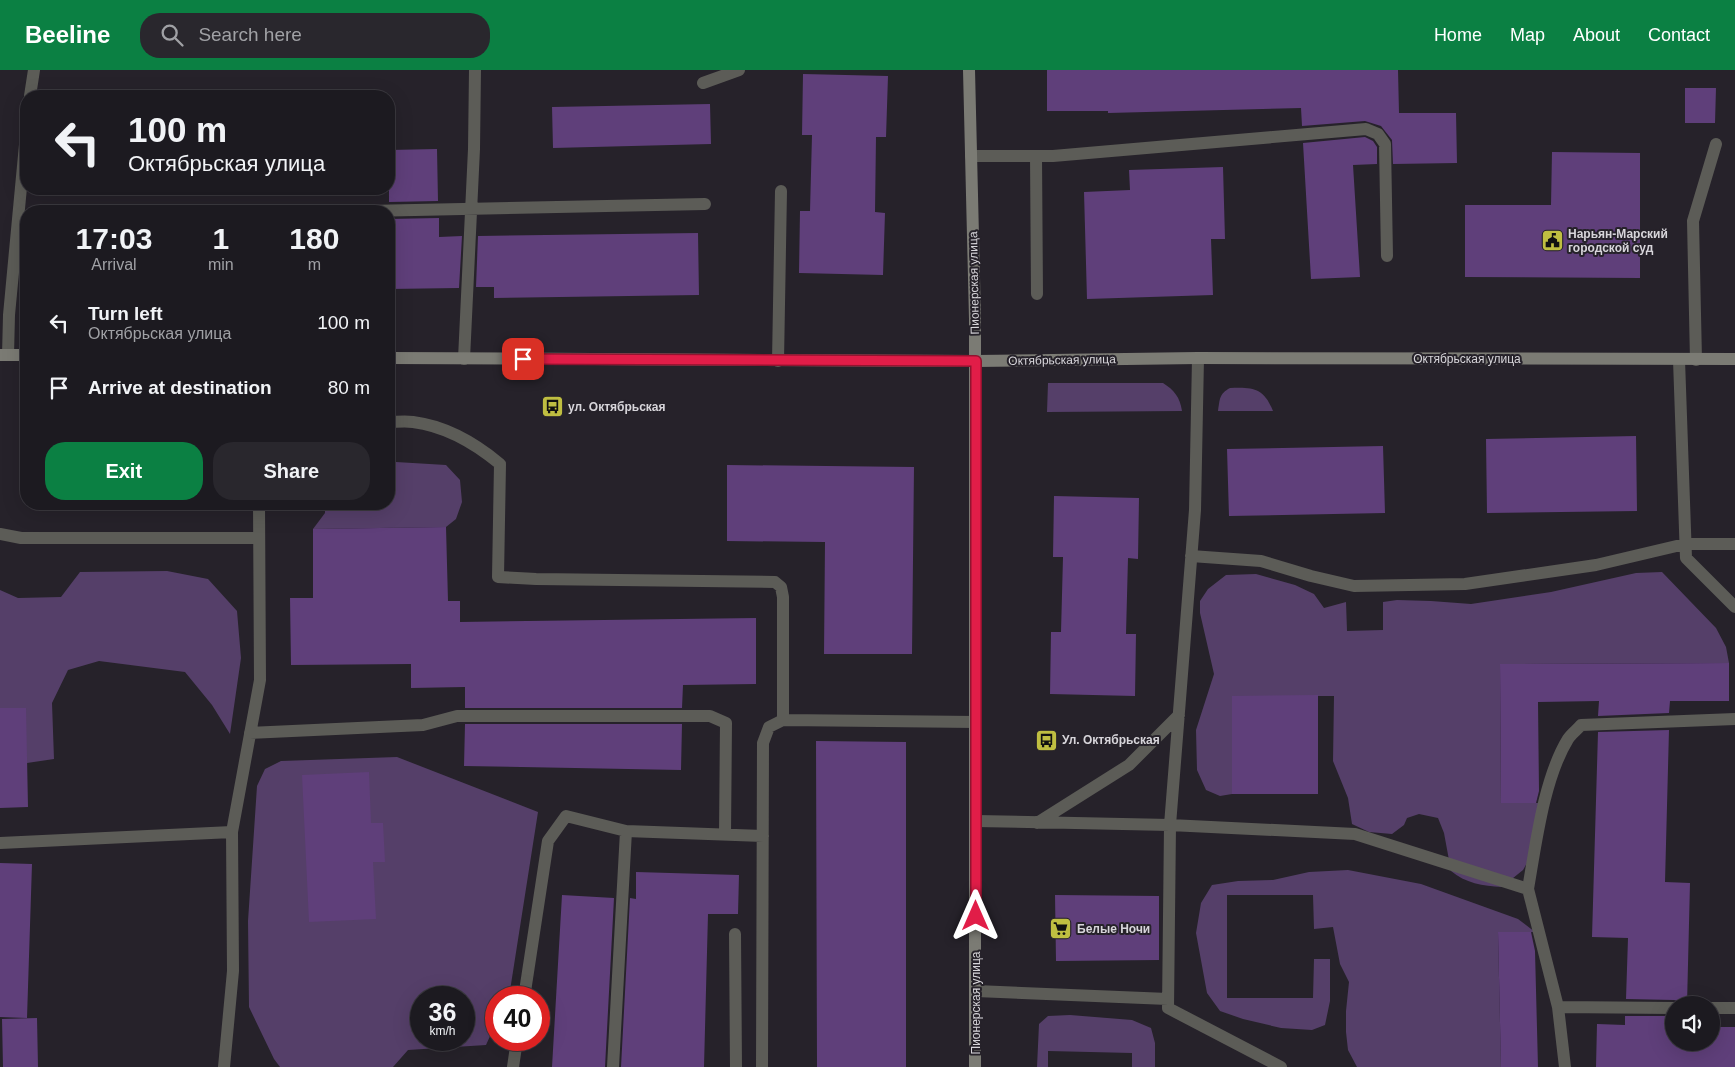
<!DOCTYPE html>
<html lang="en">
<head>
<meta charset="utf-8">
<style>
	:root { --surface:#1c1a20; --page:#29272d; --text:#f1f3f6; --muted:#a0a1a5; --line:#3a383e; --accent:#0b8043 }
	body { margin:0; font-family:Arial,sans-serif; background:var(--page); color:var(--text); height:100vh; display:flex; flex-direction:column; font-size:19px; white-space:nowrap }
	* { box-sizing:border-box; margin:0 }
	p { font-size:16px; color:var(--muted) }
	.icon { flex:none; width:28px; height:28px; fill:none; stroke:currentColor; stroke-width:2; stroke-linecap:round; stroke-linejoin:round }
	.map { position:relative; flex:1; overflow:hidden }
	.sheet { position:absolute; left:20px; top:135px; width:375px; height:305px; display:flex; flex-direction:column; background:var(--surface); border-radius:20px; box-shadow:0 5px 20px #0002,0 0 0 1px var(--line) }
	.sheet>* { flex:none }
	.banner { position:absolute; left:20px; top:20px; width:375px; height:105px; border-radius:20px; box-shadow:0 5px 20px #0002,0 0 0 1px var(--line); background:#1c1a20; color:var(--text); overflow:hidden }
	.buttons { position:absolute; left:1665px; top:926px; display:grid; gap:10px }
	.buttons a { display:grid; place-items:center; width:55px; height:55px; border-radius:50%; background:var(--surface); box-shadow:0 5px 20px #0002,0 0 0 1px var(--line); font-size:25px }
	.speed { position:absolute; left:410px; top:916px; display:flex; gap:10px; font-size:25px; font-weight:700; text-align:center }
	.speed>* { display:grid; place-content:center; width:65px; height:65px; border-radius:50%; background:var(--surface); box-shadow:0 5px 20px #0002,0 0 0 1px var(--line); line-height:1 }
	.speed small { font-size:12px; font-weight:400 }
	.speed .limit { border:8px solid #d22; background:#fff; color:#111 }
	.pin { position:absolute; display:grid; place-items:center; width:42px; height:42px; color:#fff; margin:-21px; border-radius:10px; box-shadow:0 2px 8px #0006 }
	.me { position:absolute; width:55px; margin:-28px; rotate:0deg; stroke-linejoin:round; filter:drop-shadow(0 0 4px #0008) }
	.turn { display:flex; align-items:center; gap:18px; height:105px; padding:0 25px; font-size:22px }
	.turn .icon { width:65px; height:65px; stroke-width:2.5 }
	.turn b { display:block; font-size:35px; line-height:42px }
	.eta { display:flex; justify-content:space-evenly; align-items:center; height:85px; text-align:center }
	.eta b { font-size:30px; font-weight:700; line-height:35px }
	.cta { display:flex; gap:10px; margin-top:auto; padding:10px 25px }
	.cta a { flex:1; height:58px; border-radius:20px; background:var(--accent); color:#fff; font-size:20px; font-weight:700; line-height:58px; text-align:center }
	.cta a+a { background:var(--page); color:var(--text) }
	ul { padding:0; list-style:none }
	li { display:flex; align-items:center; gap:15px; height:65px; padding:0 25px }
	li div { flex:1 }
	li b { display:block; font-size:19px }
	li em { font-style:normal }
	header { display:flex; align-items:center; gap:30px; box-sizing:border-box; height:70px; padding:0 25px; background:var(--accent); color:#fff }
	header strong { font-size:24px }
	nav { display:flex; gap:28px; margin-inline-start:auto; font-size:18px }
	.search { width:350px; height:45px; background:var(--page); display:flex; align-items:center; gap:12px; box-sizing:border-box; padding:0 18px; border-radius:20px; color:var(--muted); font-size:19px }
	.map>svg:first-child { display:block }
	.green { fill:#553f69; fill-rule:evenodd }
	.building { fill:#5f3f7a }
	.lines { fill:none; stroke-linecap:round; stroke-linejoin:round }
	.lane { stroke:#5c5c57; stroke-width:12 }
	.street { stroke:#5c5c57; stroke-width:12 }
	.secondary { stroke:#7b7b74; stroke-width:12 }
	.route-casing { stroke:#92132f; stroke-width:12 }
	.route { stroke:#e11d48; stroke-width:9 }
	.labels { text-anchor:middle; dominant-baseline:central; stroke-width:4; stroke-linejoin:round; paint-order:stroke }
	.poi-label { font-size:12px; font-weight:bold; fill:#d7d5da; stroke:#26222a; text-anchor:start }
	.street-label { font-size:12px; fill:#d7d5da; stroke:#26222a }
</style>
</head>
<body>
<header>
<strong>Beeline</strong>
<div class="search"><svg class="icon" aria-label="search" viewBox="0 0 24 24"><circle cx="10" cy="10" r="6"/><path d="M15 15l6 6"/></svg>Search here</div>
<nav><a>Home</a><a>Map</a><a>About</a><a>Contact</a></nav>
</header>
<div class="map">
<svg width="1735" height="997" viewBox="0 0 1735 997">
	<rect width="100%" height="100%" fill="#26222a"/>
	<!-- green -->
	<path class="green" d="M1048 313H1163C1174 320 1180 327 1182 341L1047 342Z
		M1230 318C1253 317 1264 318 1273 341H1218C1220 329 1219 324 1230 318Z
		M389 388 396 392 446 395 460 410 462 432 456 449 446 457 313 459 325 443V434H389Z
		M167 501 208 509 237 541 241 588 230 664 212 635 185 602 99 591 68 600 52 633 54 689 27 693H0V520L18 528 61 527 80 502Z
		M1662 502 1716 558 1726 577 1729 593 1500 594 1501 733H1539L1532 784 1523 800 1502 817C1483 816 1465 813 1451 801L1444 763 1438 748 1419 744 1407 748 1404 755 1392 764 1369 762 1352 754 1348 728 1333 691 1334 626H1232V724L1220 726 1206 720 1197 700 1196 660 1214 604 1200 543V531L1208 519 1226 505 1256 504 1295 515 1314 524 1324 538 1346 532 1347 561 1383 560V532L1397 530 1431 531 1471 534 1551 522 1636 503Z
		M397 687 538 742 509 927 496 928V953L486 975 408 980 393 997H280L274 989 249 937 248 851 257 716 265 699 281 691ZM421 928H464V970H421Z
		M1348 800 1421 814 1518 849 1535 862 1498 863 1501 997H1357L1348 980 1346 962V941L1349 912 1340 894 1333 857 1314 859 1313 825H1227V928H1313L1314 889H1330V931L1325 955 1312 960 1281 958 1243 949 1220 941 1207 923 1196 863 1201 833 1212 815 1238 811 1273 810 1309 802Z
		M1070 945 1132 950 1151 958 1155 973V997H1132V983L1048 981V997H1037L1039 954 1048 946Z"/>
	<!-- building -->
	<path class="building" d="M1047 0H1398L1399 43H1456L1457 93 1393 94 1392 70 1381 56 1365 51 1302 56 1301 38 1108 43V41H1047Z
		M803 4 888 6 886 67H876L875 142 885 143 883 205 799 203 800 141H810L812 65H802Z
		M1685 18H1716L1715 53H1685Z
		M710 34 711 74 553 78 552 37Z
		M1365 67 1373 71 1377 77V94L1353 95 1360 207 1311 209 1303 73Z
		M437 79 438 131 389 132V80Z
		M1552 82 1640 83V208L1465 207V135H1551Z
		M1223 97 1225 169H1211L1213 225 1087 229 1084 122 1130 120 1129 100Z
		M439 148V167L462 166 459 218 389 219V149Z
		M698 163 699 225 494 228V217H476L478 166Z
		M1636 366 1637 441 1487 443 1486 369Z
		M1383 376 1385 443 1229 446 1227 379Z
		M727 395 914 397 912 584H824L825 472 727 471Z
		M1054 426 1139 428 1138 489 1128 488 1126 564H1136L1135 626 1050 624 1051 562H1061L1063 487H1053Z
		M446 457 448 531H460V552L756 548V614L683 615 682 638H465V617L411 618V594L291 595 290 528H313V459Z
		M1729 593V631H1670L1669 643 1598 646 1599 631 1538 632 1539 721 1536 733H1501L1500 594Z
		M1318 625V724H1232V626Z
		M0 638H26L28 737 0 738Z
		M465 654H682L681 700 464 696Z
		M1669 660 1665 812 1690 813 1687 935H1681L1679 931 1674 930 1626 929 1628 868 1592 867 1598 662Z
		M816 671 906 672V997H817Z
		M369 702 371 753H383L385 792H373L376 849 309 852 302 705Z
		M0 793 32 794 27 948 0 947Z
		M636 802 739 805 738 844H708L704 997H621L630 828 636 829Z
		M562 825 614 828 605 997H552Z
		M1055 825 1159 826V890L1056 891Z
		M1498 862H1531L1535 881 1538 997H1501Z
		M1625 946H1674V972H1711V957H1735V997H1596L1597 954 1625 955Z
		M37 948 38 997H3L2 949Z"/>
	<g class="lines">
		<!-- lane -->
		<path class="lane" d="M703 13 739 0
			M971 86H1053L1366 59 1378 64 1385 74 1387 186
			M1036 86 1037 224
			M367 141 705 134
			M464 289 474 79 475 0
			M1679 290 1686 488 1735 537
			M1696 290 1693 151 1716 74
			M778 291 781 121
			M389 352C396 352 405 351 413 352 445 356 476 374 500 394L498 507 536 509 775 512 781 517 783 527V650
			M0 464 21 468H259
			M1191 486 1261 491 1311 506 1354 516 1465 514 1596 495 1685 474H1735
			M250 663 423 655 457 646H710L726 653 725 765
			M976 751 1170 755 1195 440 1198 288
			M1037 753 1129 695 1179 645
			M0 773 232 762
			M1528 819C1536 773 1544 708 1568 669 1571 664 1577 660 1581 655L1735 649
			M735 864 736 997
			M976 921 1168 929
			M524 928 548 771 566 746 626 761 763 766
			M1558 937 1674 938
			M1711 938H1735
			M224 997 233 901 232 762 260 610 259 434
			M513 997 517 970
			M613 997 626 761
			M762 997 763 673 769 657 783 650 976 652
			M1281 997 1168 938 1170 755 1355 764 1528 819 1558 937 1565 997"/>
		<!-- street -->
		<path class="street" d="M30 26 34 0
			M8 285 9 245 26 64"/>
		<!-- secondary -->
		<path class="secondary" d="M969 0 975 249V997
			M0 285H26
			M389 288 976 291 1198 288 1735 289"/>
	</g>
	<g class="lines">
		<defs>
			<path id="route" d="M523 289 976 291V846"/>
		</defs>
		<!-- route casing -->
		<use href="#route" class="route-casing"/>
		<!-- route -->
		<use href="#route" class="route"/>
	</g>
	<!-- icons -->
	<defs>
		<symbol id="civic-square" viewBox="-11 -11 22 22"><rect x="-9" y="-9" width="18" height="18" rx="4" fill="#bfbe41" stroke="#26222a"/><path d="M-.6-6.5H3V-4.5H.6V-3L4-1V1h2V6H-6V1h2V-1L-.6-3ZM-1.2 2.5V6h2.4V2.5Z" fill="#111"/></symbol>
		<symbol id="bus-square" viewBox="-11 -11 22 22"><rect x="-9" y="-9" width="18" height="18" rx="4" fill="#bfbe41" stroke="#26222a"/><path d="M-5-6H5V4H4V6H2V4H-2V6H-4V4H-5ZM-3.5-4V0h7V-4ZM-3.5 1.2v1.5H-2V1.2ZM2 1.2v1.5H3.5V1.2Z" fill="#111"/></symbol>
		<symbol id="supermarket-square" viewBox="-11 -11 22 22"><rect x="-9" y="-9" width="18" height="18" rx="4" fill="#bfbe41" stroke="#26222a"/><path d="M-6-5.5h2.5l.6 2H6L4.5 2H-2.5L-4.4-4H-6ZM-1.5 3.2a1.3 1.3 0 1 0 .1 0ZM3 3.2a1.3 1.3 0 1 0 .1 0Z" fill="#111"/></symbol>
	</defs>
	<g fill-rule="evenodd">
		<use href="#civic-square" x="1540" y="158" width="25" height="25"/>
		<use href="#bus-square" x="540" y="324" width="25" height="25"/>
		<use href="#bus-square" x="1034" y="658" width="25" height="25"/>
		<use href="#supermarket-square" x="1048" y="846" width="25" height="25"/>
	</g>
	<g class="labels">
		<!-- poi labels -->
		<g class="poi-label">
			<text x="1568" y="164">Нарьян-Марский<tspan x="1568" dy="14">городской суд</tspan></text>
			<text x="568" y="337">ул. Октябрьская</text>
			<text x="1062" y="670">Ул. Октябрьская</text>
			<text x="1077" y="859">Белые Ночи</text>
		</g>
		<!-- street labels -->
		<g class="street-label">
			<text transform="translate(974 213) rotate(-91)">Пионерская улица</text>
			<text x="1467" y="289">Октябрьская улица</text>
			<text transform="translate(1062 290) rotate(-1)">Октябрьская улица</text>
			<text transform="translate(976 933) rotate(-90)">Пионерская улица</text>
		</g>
	</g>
</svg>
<div class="buttons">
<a><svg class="icon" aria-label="sound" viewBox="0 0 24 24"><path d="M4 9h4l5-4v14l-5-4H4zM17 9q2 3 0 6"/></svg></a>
</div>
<div class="speed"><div>36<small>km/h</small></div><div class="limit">40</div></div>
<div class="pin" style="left:523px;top:289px;background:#d93025"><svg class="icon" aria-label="arrive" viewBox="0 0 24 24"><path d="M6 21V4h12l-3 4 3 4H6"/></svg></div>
<svg class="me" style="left:976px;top:846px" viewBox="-20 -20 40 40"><path d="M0-17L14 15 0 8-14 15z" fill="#e11d48" stroke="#fff" stroke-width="4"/></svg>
<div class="banner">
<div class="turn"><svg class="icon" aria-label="left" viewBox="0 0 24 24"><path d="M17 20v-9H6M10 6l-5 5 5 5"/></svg><div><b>100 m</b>Октябрьская улица</div></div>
</div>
<section class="sheet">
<div class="eta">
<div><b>17:03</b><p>Arrival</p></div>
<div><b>1</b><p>min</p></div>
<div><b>180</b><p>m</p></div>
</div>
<ul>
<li><svg class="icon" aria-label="left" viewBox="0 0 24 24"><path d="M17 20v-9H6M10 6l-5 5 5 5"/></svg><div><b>Turn left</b><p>Октябрьская улица</p></div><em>100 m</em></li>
<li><svg class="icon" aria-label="arrive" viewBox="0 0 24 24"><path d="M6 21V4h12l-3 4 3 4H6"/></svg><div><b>Arrive at destination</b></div><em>80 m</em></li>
</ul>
<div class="cta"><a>Exit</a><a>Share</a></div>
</section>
</div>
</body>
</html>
